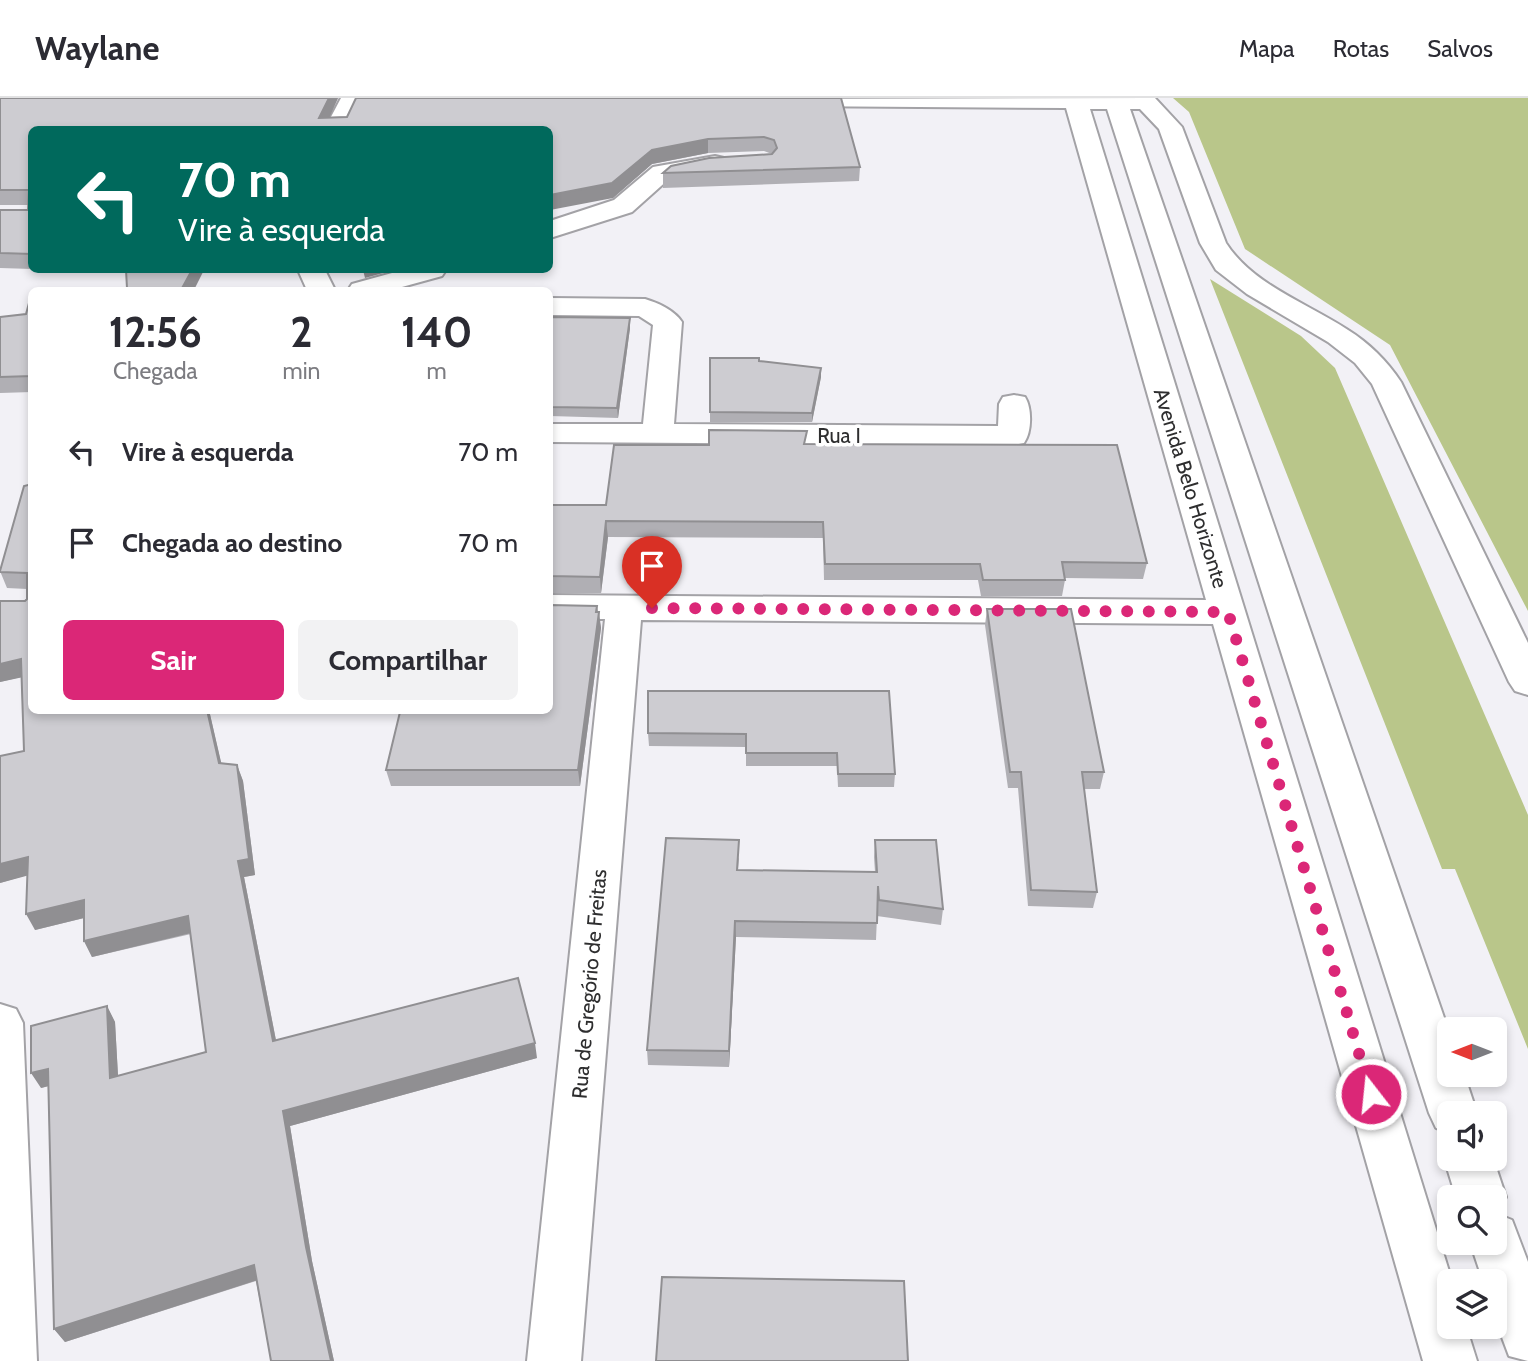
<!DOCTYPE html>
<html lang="pt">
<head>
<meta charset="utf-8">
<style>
	:root { --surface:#fff; --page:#f2f2f3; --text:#2b2b33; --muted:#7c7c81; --line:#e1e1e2; --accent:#db2777 }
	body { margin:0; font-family:Cabin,sans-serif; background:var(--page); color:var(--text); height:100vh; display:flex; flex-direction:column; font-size:26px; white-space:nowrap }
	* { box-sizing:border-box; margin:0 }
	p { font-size:23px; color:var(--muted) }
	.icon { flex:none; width:38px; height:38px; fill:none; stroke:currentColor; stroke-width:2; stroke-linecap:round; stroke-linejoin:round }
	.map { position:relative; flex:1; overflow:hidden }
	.side { position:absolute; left:28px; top:189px; width:525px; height:427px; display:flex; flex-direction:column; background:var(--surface); border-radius:10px; box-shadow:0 4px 10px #0003 }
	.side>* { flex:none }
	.hud { position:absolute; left:28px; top:28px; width:525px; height:147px; border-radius:10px; box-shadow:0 4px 10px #0003; background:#00695c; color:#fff; overflow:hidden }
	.needle { width:46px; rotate:270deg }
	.controls { position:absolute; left:1437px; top:919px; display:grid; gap:14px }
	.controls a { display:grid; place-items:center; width:70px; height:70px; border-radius:10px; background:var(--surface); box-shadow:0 4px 10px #0003; font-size:35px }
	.pin { position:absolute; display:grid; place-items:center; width:60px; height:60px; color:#fff; margin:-72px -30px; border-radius:50% 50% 50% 0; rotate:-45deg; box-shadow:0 0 7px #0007 }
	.pin .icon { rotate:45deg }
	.me { position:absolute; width:77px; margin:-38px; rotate:344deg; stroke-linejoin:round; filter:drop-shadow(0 0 5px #0008) }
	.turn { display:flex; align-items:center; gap:24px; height:147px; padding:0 35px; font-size:32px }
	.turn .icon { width:91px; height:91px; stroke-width:2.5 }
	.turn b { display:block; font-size:49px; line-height:60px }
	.eta { display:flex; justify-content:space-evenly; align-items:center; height:119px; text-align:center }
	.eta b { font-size:42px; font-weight:800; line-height:49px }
	.cta { display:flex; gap:14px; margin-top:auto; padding:14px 35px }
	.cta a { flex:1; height:80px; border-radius:10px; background:var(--accent); color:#fff; font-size:28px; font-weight:800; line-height:80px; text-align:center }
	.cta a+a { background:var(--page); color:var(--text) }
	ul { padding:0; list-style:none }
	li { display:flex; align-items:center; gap:21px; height:91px; padding:0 35px }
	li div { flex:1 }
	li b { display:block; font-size:26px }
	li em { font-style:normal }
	header { display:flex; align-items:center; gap:42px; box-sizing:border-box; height:98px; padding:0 35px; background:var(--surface); border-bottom:2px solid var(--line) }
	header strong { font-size:33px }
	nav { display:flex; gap:38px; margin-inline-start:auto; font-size:24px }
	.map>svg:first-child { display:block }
	.green { fill:#b9c68a }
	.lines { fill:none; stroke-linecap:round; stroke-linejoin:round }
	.minor-casing { stroke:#a3a2a6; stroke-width:4 }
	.minor { fill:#fff; fill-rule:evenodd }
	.wall { fill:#b0afb4 }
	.shaded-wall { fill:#908f92 }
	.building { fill:#cdccd1; stroke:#908f92; stroke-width:2 }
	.route { stroke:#db2777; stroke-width:12; stroke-dasharray:0 21.6 }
	.labels { text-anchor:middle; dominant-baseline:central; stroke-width:7; stroke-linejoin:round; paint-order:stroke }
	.street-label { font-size:21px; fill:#2e2e2f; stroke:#fff }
</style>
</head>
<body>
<header>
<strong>Waylane</strong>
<nav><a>Mapa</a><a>Rotas</a><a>Salvos</a></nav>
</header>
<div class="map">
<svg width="1528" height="1263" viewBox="0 0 1528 1263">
	<rect width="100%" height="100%" fill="#f2f1f6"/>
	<!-- green -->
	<path class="green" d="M1173 0H1528V513L1390 247 1245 151 1189 14Z
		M1210 181 1301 238 1335 270 1528 717V951L1455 771H1442Z"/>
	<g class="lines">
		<defs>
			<path id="minor" d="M341 0H365L348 32H324Z
				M1155 0 1182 29 1226 145C1253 187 1307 205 1348 232 1369 245 1387 263 1401 284L1528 545V597L1515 593 1509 584 1372 286 1355 265 1328 244 1247 196 1216 172 1200 145 1159 31 1140 11H1130L1449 934V976H1464L1477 1015H1449V1035L1436 1030 1429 1015 1107 11H1090L1452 1183H1449V1228H1466L1477 1263H1423L1213 526 641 522 581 1263H527L605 521H550V497L1206 502 1066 10 787 8 779 6 775 1Z
				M715 58 724 60 727 65 724 70 670 80 632 114 550 140V123L614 102 653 69Z
				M298 172H325L335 192H307Z
				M403 172H446L442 178 391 192H348L352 186Z
				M550 200 645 201C658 205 674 212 682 224L674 326 998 328 999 306 1003 299 1014 297 1025 299C1032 310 1032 334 1024 345L1013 347 550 344V326H643L653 227 639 218 550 217Z
				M0 906 16 911 23 925 37 1263H0Z
				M1449 1048V1060H1493L1506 1099 1497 1116 1512 1122 1528 1164V1263L1509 1258 1494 1218V1183H1483L1470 1144H1494V1099H1456L1444 1060Z"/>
		</defs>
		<!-- minor casing -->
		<use href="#minor" class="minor-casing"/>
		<!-- minor -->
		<use href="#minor" class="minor"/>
	</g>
	<!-- wall -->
	<path class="wall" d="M0 0H338L329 19 841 0 860 69 859 83 663 90V75L772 56 764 53 708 55 652 66 613 100 550 32H32V171L0 170V112H28V107H0Z
		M59 172H204L126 173Z
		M32 204V294L0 295V219L26 216Z
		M550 219 630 220V230L618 320 550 318Z
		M710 260 759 263 821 279 812 324H710Z
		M807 346 1147 465 1143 481 1065 480V482L1062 498H981L978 482H824L823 440 608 439 601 495H550V407H606L709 347Z
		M24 388 209 612 221 665 237 667 243 683 255 777 244 779 276 942 537 960 290 1028 312 1163 334 1263H271L256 1183 65 1244 54 1231 48 988 41 990 107 908 115 924 118 978 206 954 191 836 92 859 84 843V820L35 832 27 777 0 785 24 653 21 579 0 584V503H25L27 501V491L7 490 0 473Z
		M597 508 601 530 580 688H391L386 672 474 614Z
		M987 511 1104 674 1100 691H1084L1097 794 1093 810 1028 808 1018 690H1008L985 527Z
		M889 593 895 676 894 689H838L837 668H746V649L649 648 648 635Z
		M875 742 943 811 941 827 877 818 876 842 736 839 729 969 648 967 647 952 739 759 738 772 875 774 874 759Z"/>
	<!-- shaded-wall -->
	<path class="shaded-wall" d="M329 0H338L324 32 319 20Z
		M708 41V55L652 66 613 100 550 112V97L652 52Z
		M192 172H204L194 192H181Z
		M363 172H394L365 180Z
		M630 220V230L618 320 617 310Z
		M821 270V279L812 324V315Z
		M606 423 608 439 601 495 600 479Z
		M597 508 598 523 599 514 601 530 580 688 578 672Z
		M21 561 28 578 0 584V566Z
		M207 612H209L225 681 219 665Z
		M237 667 243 683 255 777 244 779 279 958 273 943 238 763Z
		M28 759 37 775 0 785V766Z
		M84 802 92 818 35 832 26 816Z
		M188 818 195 834 92 859 84 843Z
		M735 823 736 839 729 969V953Z
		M107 908 115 924 119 995 110 980Z
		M535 945 537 960 290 1028 312 1163 334 1263H331L306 1149 283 1013Z
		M48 971 57 986 41 990 31 975Z
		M254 1167 261 1181 65 1244 54 1231Z"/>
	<!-- building -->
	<path class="building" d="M0 0H329L319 20 347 19 356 0H841L860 69 663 75 671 68 709 60 772 56 777 50 774 42 764 39 708 41 652 52 612 85 550 97V32H32V156L0 155V112H28L29 92H0Z
		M126 172H192L181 192H108L127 190Z
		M32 204V278L0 279V219L26 216 29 205Z
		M550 219 630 220 617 310 550 309Z
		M710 260H759V263L821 270 812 315 710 314Z
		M709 332 807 333 804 346 1117 347 1147 465 1062 464 1065 482H983L980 466H825L823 424 606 423 600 479 550 478V407H606L614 347H709Z
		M32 386V612H207L219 665 237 667 249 761 238 763 273 943 518 880 535 945 283 1013 306 1149 331 1263H271L254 1167 54 1231 48 971 31 975V928L107 908 110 980 206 954 188 818 84 843V802L26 816 28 759 0 766V658L24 653 21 561 0 566V503H25L27 501V475L0 474V473L24 388Z
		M550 507 597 508 596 514H599L578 672H386L400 614 550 612Z
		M987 511H1071L1104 674H1082L1097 794 1031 792 1021 674H1010Z
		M648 593H889L895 676H838L837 655H746V636L648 635Z
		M666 740 739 742 737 772 877 774 875 742H936L943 811 879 802 878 788 877 825 735 823 729 953 647 952Z
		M662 1179 904 1183 908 1263H656Z"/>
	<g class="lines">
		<!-- route -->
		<path class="route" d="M652 510 1228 514 1371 996"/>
	</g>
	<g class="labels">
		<!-- street labels -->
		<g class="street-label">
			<text x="839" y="337">Rua I</text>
			<text transform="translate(1191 390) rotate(73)">Avenida Belo Horizonte</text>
			<text transform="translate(589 886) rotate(-85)">Rua de Gregório de Freitas</text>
		</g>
	</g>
</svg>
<div class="controls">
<a><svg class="needle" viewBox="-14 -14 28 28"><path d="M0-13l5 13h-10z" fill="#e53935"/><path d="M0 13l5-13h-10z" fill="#7c7c81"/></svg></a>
<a><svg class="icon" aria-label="sound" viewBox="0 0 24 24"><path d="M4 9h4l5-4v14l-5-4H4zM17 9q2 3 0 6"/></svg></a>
<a><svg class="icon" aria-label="search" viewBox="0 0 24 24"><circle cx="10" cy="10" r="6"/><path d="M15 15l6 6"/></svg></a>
<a><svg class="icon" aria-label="layers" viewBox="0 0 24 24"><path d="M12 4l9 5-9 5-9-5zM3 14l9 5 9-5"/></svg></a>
</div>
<div class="pin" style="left:652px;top:510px;background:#d93025"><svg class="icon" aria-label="arrive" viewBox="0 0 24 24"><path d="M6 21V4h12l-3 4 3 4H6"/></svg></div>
<svg class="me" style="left:1371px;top:996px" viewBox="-20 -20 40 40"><circle r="17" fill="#db2777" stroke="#fff" stroke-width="3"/><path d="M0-11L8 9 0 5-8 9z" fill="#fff"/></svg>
<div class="hud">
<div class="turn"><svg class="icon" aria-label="left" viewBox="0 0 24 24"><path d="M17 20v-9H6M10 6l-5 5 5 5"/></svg><div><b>70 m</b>Vire à esquerda</div></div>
</div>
<section class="side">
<div class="eta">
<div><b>12:56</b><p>Chegada</p></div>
<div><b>2</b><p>min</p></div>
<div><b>140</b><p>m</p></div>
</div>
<ul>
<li><svg class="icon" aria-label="left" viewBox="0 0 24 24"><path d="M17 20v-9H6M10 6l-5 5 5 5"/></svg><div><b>Vire à esquerda</b></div><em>70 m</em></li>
<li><svg class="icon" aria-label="arrive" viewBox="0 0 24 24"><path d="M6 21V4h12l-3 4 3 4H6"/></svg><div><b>Chegada ao destino</b></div><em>70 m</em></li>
</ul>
<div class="cta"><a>Sair</a><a>Compartilhar</a></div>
</section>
</div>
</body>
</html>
